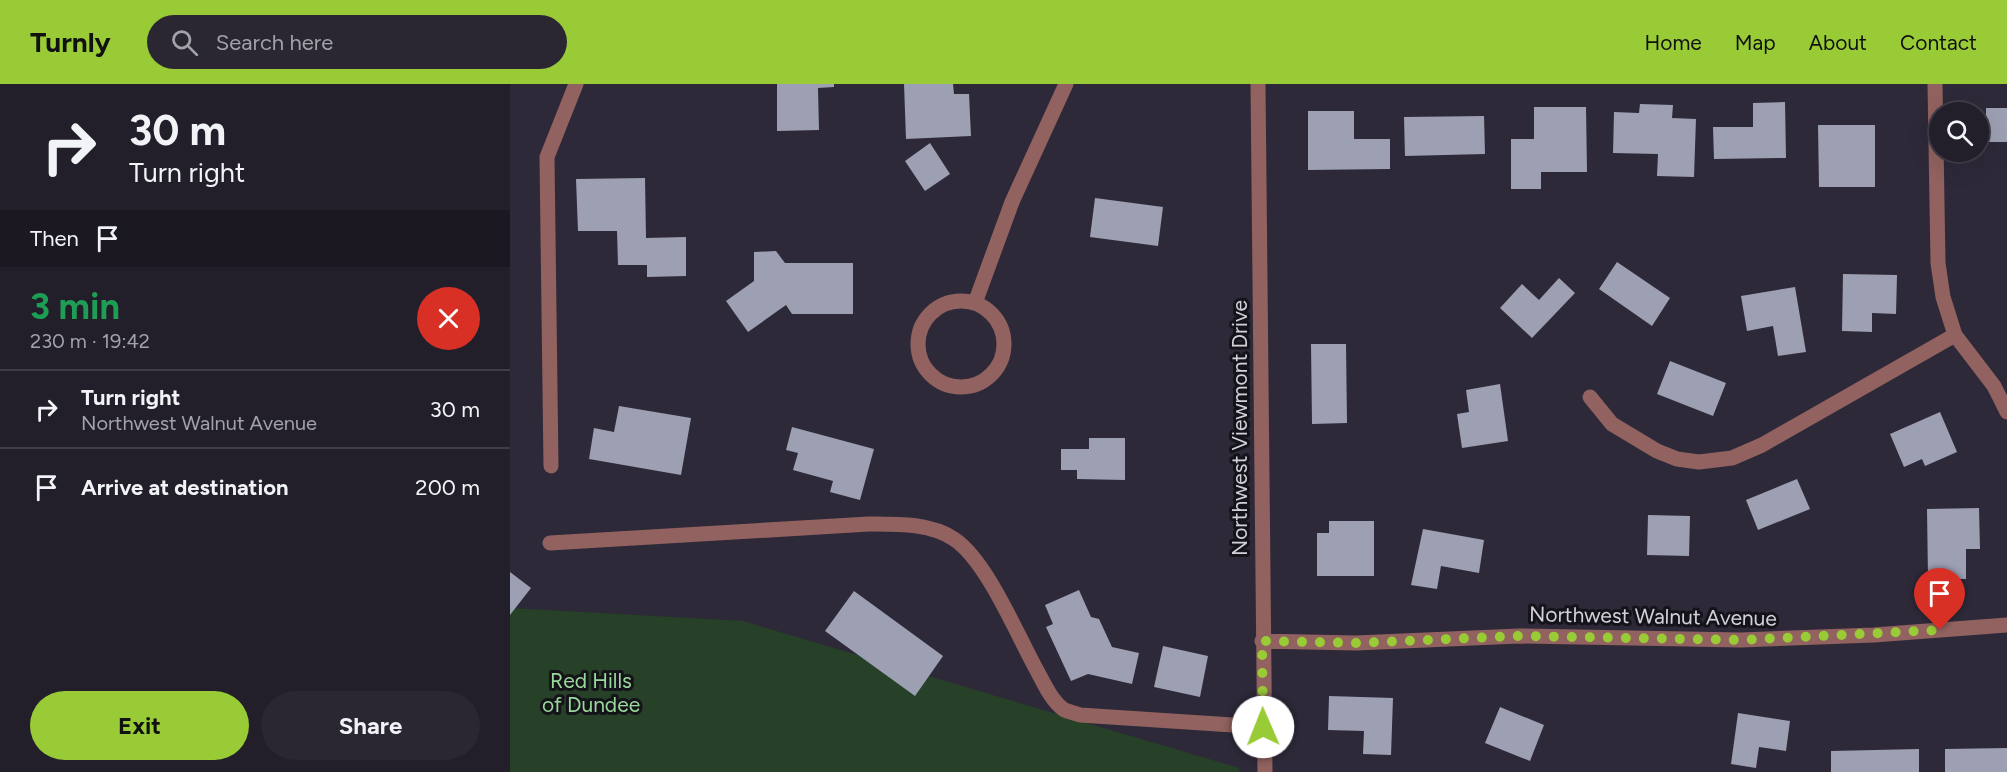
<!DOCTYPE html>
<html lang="en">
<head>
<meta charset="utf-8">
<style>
	:root { --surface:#221f2b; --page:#2a2733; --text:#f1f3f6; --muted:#a2a2a9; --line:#3f3d47; --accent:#99cb36 }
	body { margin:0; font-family:Figtree,sans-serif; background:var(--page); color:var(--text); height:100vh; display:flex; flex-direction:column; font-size:22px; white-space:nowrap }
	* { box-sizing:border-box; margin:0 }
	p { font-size:20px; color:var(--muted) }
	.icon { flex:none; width:33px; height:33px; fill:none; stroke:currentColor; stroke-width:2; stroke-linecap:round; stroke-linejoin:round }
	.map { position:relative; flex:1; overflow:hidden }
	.side { display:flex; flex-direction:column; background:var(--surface); width:510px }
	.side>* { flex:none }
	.banner { background:#221f2b; color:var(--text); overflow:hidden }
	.tools { position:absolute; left:1419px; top:18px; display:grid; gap:12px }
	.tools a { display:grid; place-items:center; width:60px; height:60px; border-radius:50%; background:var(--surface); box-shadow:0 6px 24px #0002,0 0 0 2px var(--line); font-size:30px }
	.pin { position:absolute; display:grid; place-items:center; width:51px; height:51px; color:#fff; margin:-62px -26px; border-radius:50% 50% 50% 0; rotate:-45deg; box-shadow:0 0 6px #0007 }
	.pin .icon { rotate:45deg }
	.me { position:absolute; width:66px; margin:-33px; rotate:359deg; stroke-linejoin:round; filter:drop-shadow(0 0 4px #0008) }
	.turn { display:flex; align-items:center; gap:21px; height:126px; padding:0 30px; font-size:27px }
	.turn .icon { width:78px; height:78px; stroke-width:2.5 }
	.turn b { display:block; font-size:42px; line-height:51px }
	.then { display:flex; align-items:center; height:57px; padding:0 30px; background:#0003; gap:12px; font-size:22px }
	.round { display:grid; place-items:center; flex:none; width:63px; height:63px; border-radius:32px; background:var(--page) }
	.headline { display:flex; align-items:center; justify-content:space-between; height:102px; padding:0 30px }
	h1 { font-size:36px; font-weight:700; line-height:45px; color:#1e9e55 }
	.action { display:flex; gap:12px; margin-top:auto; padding:12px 30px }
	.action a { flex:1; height:69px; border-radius:36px; background:var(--accent); color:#111; font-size:24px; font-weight:700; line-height:69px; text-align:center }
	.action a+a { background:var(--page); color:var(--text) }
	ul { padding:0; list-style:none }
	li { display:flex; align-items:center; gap:18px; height:78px; padding:0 30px; border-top:2px solid var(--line) }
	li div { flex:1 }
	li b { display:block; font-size:22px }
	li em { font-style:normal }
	header { display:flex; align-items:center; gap:36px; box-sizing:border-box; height:84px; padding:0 30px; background:var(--accent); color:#111 }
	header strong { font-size:28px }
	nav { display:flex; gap:33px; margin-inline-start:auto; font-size:21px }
	.search { width:420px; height:54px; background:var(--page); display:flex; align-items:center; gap:15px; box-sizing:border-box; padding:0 21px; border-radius:33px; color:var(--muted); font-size:22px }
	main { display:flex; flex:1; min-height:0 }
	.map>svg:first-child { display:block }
	.green { fill:#264127 }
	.building { fill:#9d9fb3 }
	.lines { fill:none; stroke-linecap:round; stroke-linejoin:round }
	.minor { stroke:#91625f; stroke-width:15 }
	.route { stroke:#99cb36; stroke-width:10; stroke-dasharray:0 18 }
	.labels { text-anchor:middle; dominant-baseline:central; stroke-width:6; stroke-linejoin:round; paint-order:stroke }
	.street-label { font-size:21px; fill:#d2cfd9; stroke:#15131a }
	.park-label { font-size:21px; fill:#99d89a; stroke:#15131a }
</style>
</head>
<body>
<header>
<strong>Turnly</strong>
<div class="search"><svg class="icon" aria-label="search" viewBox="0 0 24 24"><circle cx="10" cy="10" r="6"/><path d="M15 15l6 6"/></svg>Search here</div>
<nav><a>Home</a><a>Map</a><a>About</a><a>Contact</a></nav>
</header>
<main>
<section class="side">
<div class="banner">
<div class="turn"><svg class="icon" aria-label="right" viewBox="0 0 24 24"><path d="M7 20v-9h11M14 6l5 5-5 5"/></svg><div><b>30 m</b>Turn right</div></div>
<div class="then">Then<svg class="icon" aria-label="arrive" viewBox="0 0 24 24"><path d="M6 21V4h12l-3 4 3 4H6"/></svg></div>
</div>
<div class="headline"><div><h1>3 min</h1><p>230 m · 19:42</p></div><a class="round" style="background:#d93025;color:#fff"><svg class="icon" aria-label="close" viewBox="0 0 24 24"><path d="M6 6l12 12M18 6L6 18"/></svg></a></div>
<ul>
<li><svg class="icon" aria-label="right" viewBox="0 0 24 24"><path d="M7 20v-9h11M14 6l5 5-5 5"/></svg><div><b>Turn right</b><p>Northwest Walnut Avenue</p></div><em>30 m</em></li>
<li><svg class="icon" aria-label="arrive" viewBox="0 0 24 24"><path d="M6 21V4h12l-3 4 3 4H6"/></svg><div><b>Arrive at destination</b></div><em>200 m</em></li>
</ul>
<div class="action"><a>Exit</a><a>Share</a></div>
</section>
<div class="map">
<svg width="1497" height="688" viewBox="0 0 1497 688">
	<rect width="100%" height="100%" fill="#2e2939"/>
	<!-- green -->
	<path class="green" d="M0 524 233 537 729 684 730 688H0Z"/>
	<!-- building -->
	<path class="building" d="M267 0H324V3L308 4 309 46 267 47Z
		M394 0H443L444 10H459L461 52 396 55Z
		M1275 18 1276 74 1204 75 1203 43H1243V19Z
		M1130 20 1163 21 1162 34 1186 35 1184 93 1147 92 1148 70 1103 69 1104 28 1129 29Z
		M1024 23H1076L1077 88H1031V105H1001V55H1024Z
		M1476 24H1497V58H1476Z
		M798 27H844V55H880V85L798 86Z
		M974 32 975 70 895 72 894 33Z
		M1308 41H1365V103H1309Z
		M420 59 440 90 415 107 395 77Z
		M135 94 136 154 176 153V192L137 193V181H108L107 147H68L66 95Z
		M585 114 653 123 648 162 580 153Z
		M266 167 275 179H343V230H282L276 221 238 248 216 217 244 197V168Z
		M1107 178 1160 214 1142 242 1089 205Z
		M1333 190 1387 191 1386 230 1362 229V248L1332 247Z
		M1049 194 1065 209 1022 254 990 224 1012 200 1029 216Z
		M1285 203 1296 268 1268 272 1263 242 1237 247 1231 212Z
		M801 260H836L837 339 802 340Z
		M1160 277 1216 299 1203 332 1147 310Z
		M990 300 998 357 952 364 947 330 959 328 956 306Z
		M109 322 181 334 171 391 79 375 84 344 104 348Z
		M1430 328 1447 368 1415 382 1412 375 1394 383 1380 350Z
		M282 343 364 365 350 416 320 408 323 397 283 386 288 369 276 366Z
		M579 354H615V396L567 395V386H551V365H579Z
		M1287 395 1300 425 1248 446 1236 416Z
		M1469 424 1470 465H1456V495H1418L1417 425Z
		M1138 431 1180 432 1179 472 1137 471Z
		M819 437H864V492H807V449H819Z
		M913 445 974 456 969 489 931 482 927 505 901 501Z
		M0 488 21 504 0 531Z
		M569 506 581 533 589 535 602 563 629 569 622 600 578 590 561 597 536 543 543 540 535 521Z
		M344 507 433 572 405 612 315 547Z
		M653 562 698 572 690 613 644 603Z
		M819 612 883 614 881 671 853 670 854 647 818 646Z
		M990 623 1034 641 1020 677 975 659Z
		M1228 629 1280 637 1276 667 1249 663 1246 684 1221 680Z
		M1497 664V688H1435V665Z
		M1409 665V688H1321V667Z"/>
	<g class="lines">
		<!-- minor -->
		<path class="minor" d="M748 0 755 688
			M1425 0 1428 179 1433 213 1445 251 1484 302 1497 328
			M408 260a43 43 0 1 1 86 0a43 43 0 1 1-86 0Z
			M465 219 502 118 556 0
			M1080 313 1102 340 1147 367 1167 375 1189 378 1222 374 1252 361 1445 251
			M41 382 37 73 66 0
			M40 459 359 440C387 440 420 439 444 455 476 476 506 548 525 583 533 597 540 615 553 625 558 628 565 629 570 631L753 643
			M752 557 846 559 1009 552 1231 556 1364 551 1497 541"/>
	</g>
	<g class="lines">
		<!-- route -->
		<path class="route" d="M753 643 752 557 846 559 1009 552 1231 556 1430 546"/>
	</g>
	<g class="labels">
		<!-- street labels -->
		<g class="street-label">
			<text transform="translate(729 344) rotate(-90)">Northwest Viewmont Drive</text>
			<text transform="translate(1143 532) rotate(1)">Northwest Walnut Avenue</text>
		</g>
		<!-- park labels -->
		<g class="park-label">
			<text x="81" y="596">Red Hills<tspan x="81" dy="24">of Dundee</tspan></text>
		</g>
	</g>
</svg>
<div class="tools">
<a><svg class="icon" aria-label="search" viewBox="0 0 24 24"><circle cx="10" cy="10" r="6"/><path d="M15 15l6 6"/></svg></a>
</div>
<div class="pin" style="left:1430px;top:546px;background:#d93025"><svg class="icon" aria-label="arrive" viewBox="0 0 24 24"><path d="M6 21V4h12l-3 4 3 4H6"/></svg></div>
<svg class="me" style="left:753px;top:643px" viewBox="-20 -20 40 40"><circle r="19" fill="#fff"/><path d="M0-13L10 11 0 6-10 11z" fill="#99cb36"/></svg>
</div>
</main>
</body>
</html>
